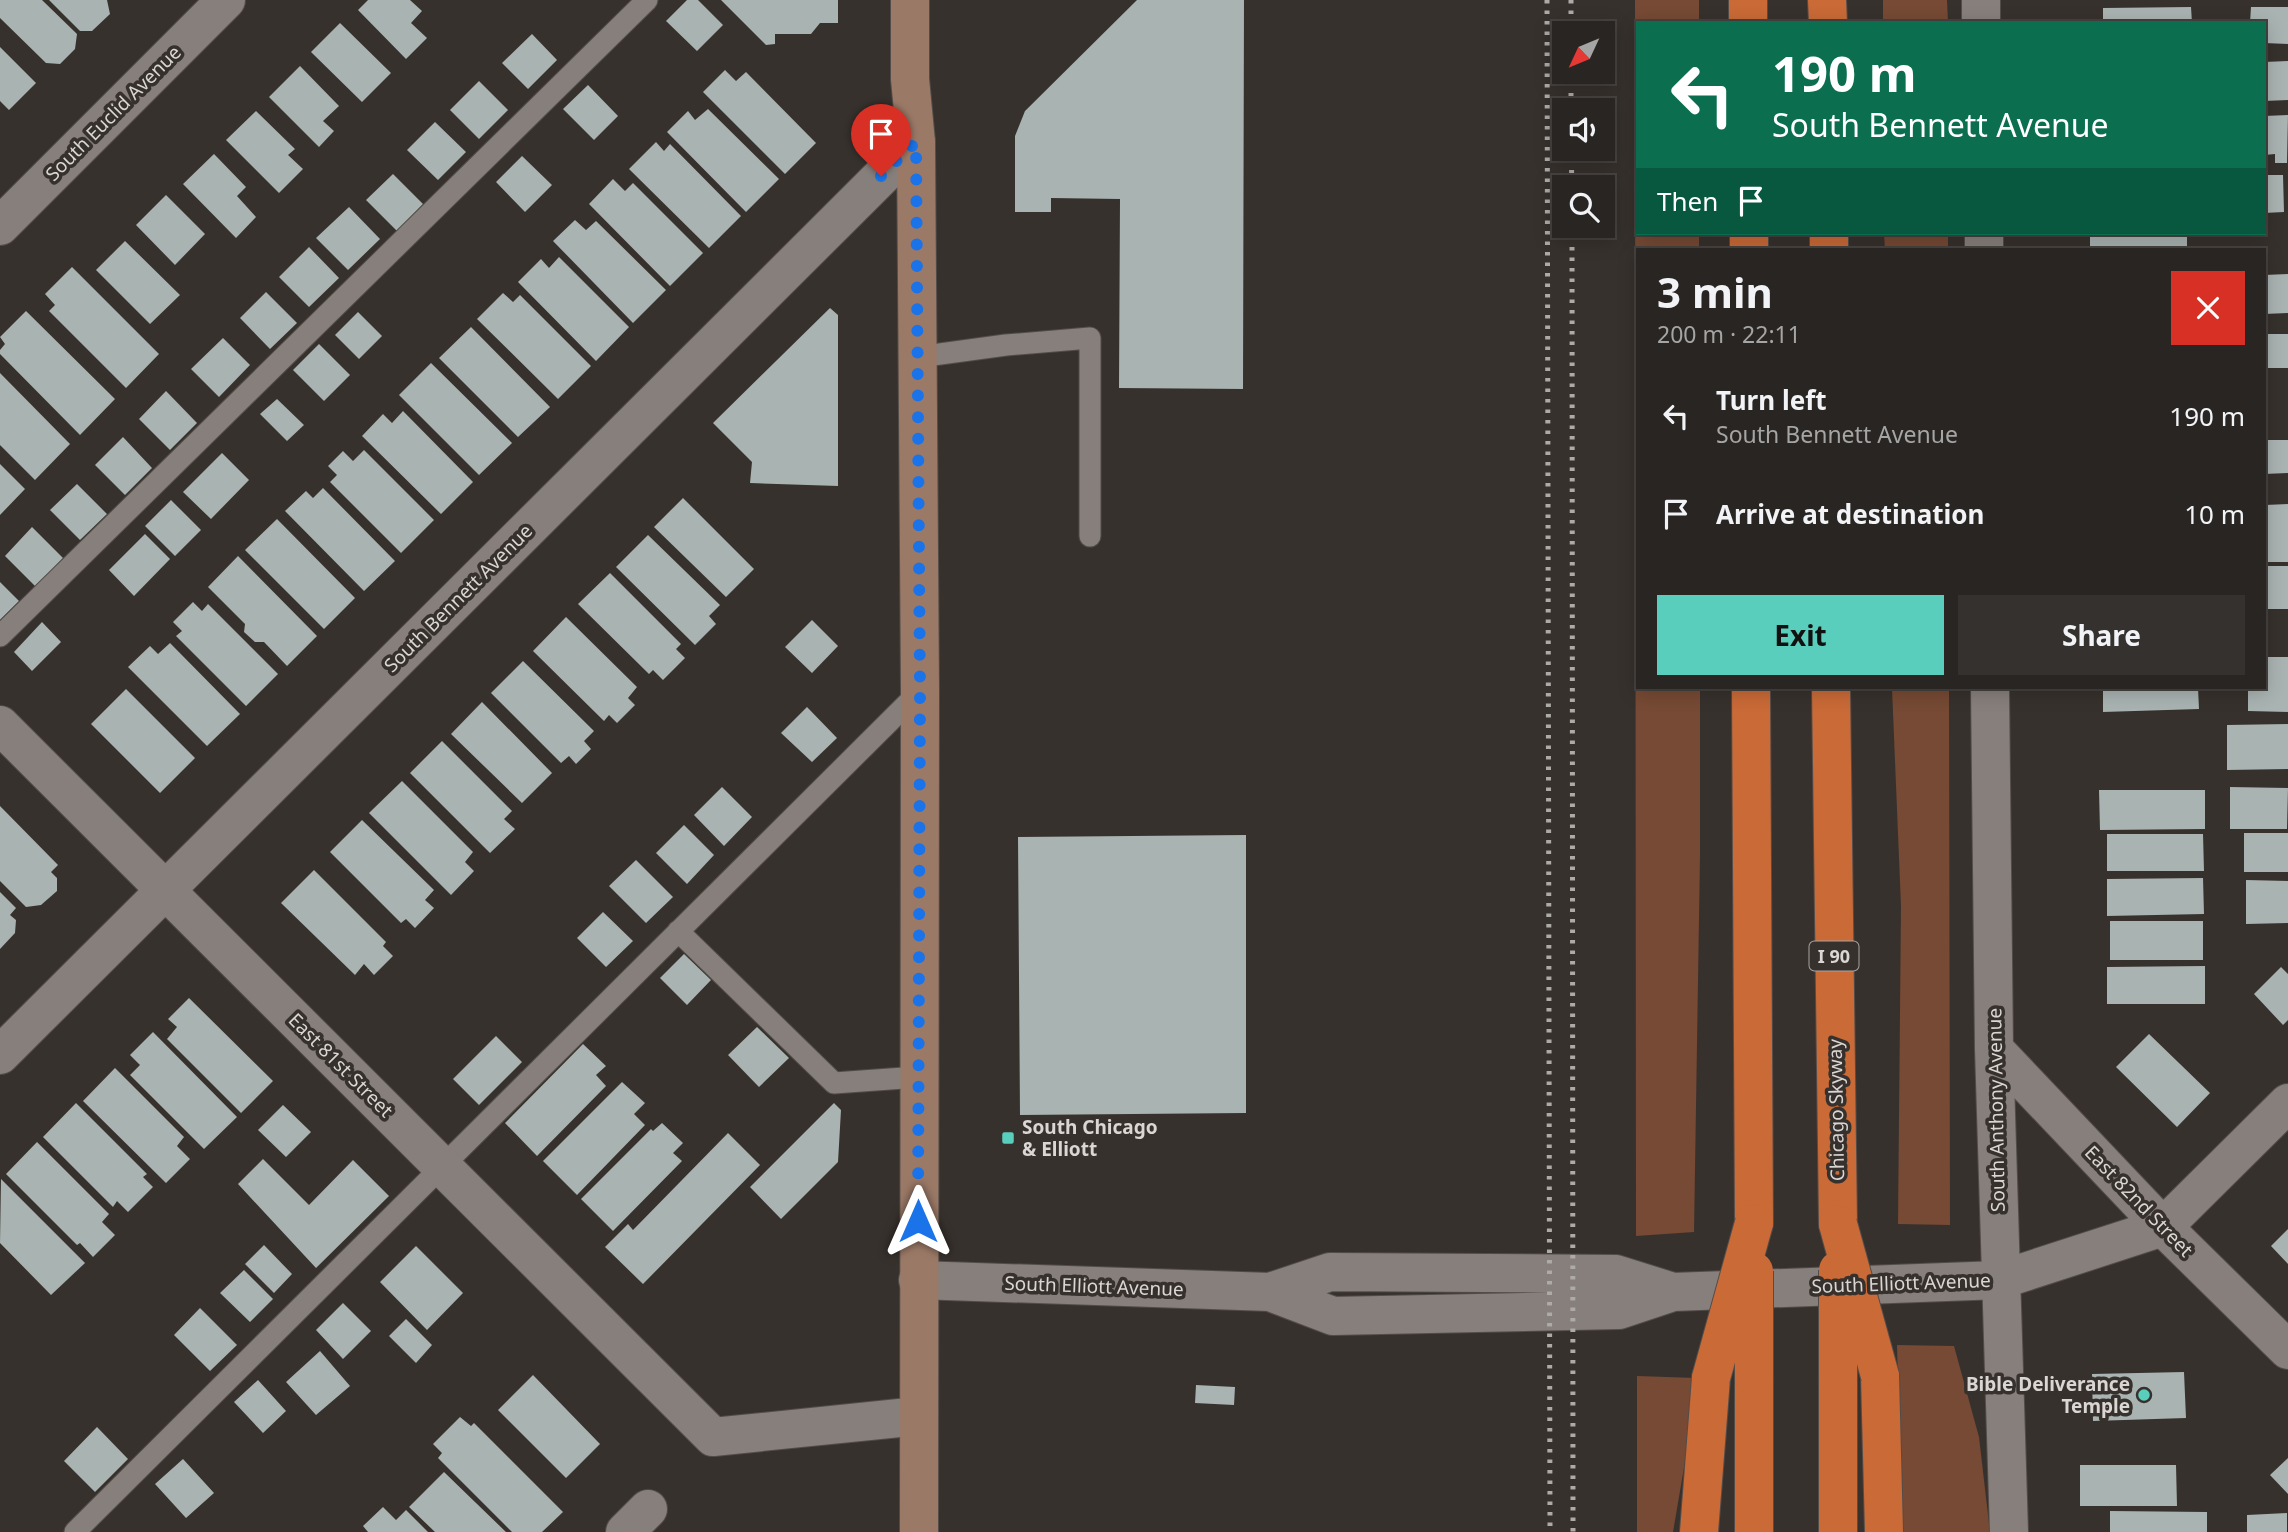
<!DOCTYPE html>
<html lang="en">
<head>
<meta charset="utf-8">
<style>
	:root { --surface:#292522; --page:#35312f; --text:#f1f3f6; --muted:#a5a5a5; --line:#454240; --accent:#5acebd }
	body { margin:0; font-family:"Noto Sans",sans-serif; background:var(--page); color:var(--text); height:100vh; display:flex; flex-direction:column; font-size:26px; white-space:nowrap }
	* { box-sizing:border-box; margin:0 }
	p { font-size:23px; color:var(--muted) }
	.icon { flex:none; width:38px; height:38px; fill:none; stroke:currentColor; stroke-width:2; stroke-linecap:round; stroke-linejoin:round }
	.map { position:relative; flex:1; overflow:hidden }
	.side { position:absolute; left:1636px; top:248px; width:630px; height:441px; display:flex; flex-direction:column; background:var(--surface); border-radius:0px; box-shadow:0 4px 18px #0003,0 0 0 2px var(--line) }
	.side>* { flex:none }
	.hud { position:absolute; left:1636px; top:21px; width:630px; height:214px; border-radius:0px; box-shadow:0 4px 18px #0003,0 0 0 2px var(--line); background:#0b6e4f; color:#fff; overflow:hidden }
	.needle { width:46px; rotate:226deg }
	.buttons { position:absolute; left:1552px; top:21px; display:grid; gap:14px }
	.buttons a { display:grid; place-items:center; width:63px; height:63px; border-radius:0px; background:var(--surface); box-shadow:0 4px 18px #0003,0 0 0 2px var(--line); font-size:35px }
	.pin { position:absolute; display:grid; place-items:center; width:60px; height:60px; color:#fff; margin:-72px -30px; border-radius:50% 50% 50% 0; rotate:-45deg; box-shadow:0 0 7px #0007 }
	.pin .icon { rotate:45deg }
	.me { position:absolute; width:77px; margin:-38px; rotate:0deg; stroke-linejoin:round; filter:drop-shadow(0 0 5px #0008) }
	.turn { display:flex; align-items:center; gap:24px; height:147px; padding:0 21px; font-size:32px }
	.turn .icon { width:91px; height:91px; stroke-width:2.5 }
	.turn b { display:block; font-size:49px; line-height:60px }
	.then { display:flex; align-items:center; height:66px; padding:0 21px; background:#0003; gap:14px; font-size:26px }
	.round { display:grid; place-items:center; flex:none; width:74px; height:74px; border-radius:0px; background:var(--page) }
	.summary { display:flex; align-items:center; justify-content:space-between; height:119px; padding:0 21px }
	h1 { font-size:42px; font-weight:700; line-height:52px }
	.button { display:flex; gap:14px; margin-top:auto; padding:14px 21px }
	.button a { flex:1; height:80px; border-radius:0px; background:var(--accent); color:#111; font-size:28px; font-weight:700; line-height:80px; text-align:center }
	.button a+a { background:var(--page); color:var(--text) }
	ul { padding:0; list-style:none }
	li { display:flex; align-items:center; gap:21px; height:98px; padding:0 21px }
	li div { flex:1 }
	li b { display:block; font-size:26px }
	li em { font-style:normal }
	.map>svg:first-child { display:block }
	.green { fill:#764a34 }
	.building { fill:#a9b3b1 }
	.lines { fill:none; stroke-linecap:round; stroke-linejoin:round }
	.service-casing { stroke:#534d4a; stroke-width:23 }
	.minor-casing { stroke:#534d4a; stroke-width:40 }
	.secondary-casing { stroke:#534d4a; stroke-width:40 }
	.motorway-casing { stroke:#534d4a; stroke-width:40 }
	.service { stroke:#877f7b; stroke-width:21 }
	.minor { stroke:#877f7b; stroke-width:38 }
	.secondary { stroke:#9b7967; stroke-width:38 }
	.motorway { stroke:#c96a37; stroke-width:38 }
	.rail { stroke:#aeaaa7; stroke-width:5; stroke-dasharray:3.5 7; stroke-linecap:butt }
	.motorway-bridge-casing { stroke:#534d4a; stroke-width:40; stroke-linecap:butt }
	.motorway-bridge { stroke:#c96a37; stroke-width:38 }
	.route { stroke:#1a73e8; stroke-width:12; stroke-dasharray:0 21.6 }
	.poi-dot { fill:#5acebd; stroke:#37312d; stroke-width:2.5 }
	.labels { text-anchor:middle; dominant-baseline:central; stroke-width:7; stroke-linejoin:round; paint-order:stroke }
	.shield { fill:#37312d; stroke:#a9a4a2; stroke-width:2 }
	.shield-label { font-size:18px; font-weight:bold; fill:#dad6d4 }
	.street-label { font-size:19px; fill:#dad6d4; stroke:#37312d }
	.poi-label { font-size:19px; font-weight:bold; fill:#dad6d4; stroke:#37312d; text-anchor:start }
</style>
</head>
<body>
<div class="map">
<svg width="2288" height="1532" viewBox="0 0 2288 1532">
	<rect width="100%" height="100%" fill="#37312d"/>
	<!-- green -->
	<path class="green" d="M1635 0H1699V23H1638V233H1699V250H1638V688H1700V856L1694 1232 1636 1236Z
		M1883 0H1947L1948 23H1883Z
		M1884 233H1948V250H1885Z
		M1892 688H1949L1950 1225 1898 1224 1901 906Z
		M1897 1345 1954 1346 1979 1437 1990 1532H1902Z
		M1637 1376 1696 1378 1694 1409 1673 1532H1637Z"/>
	<!-- building -->
	<path class="building" d="M0 0H42L77 34 75 49 60 64 46 63 0 18Z
		M49 0H107L110 14 92 31H80Z
		M368 0H410L422 11 411 23 427 38 406 59 358 10Z
		M687 0H698L723 25 697 51 666 21Z
		M721 0H838V23H820L811 34H775V44L766 45Z
		M1137 0H1244L1243 389 1119 388 1120 199 1051 198V212H1015V136L1025 111Z
		M2191 7 2192 23H2103V8Z
		M2251 7H2288V44L2264 43V23H2250Z
		M340 23 391 73 362 102 311 52Z
		M532 34 557 60 528 89 502 63Z
		M0 47 36 83 9 110 0 101Z
		M2288 61V100L2264 101V62Z
		M300 66 339 106 323 121 334 131 319 147 269 97Z
		M725 70 736 81 746 72 816 143 785 174 703 92Z
		M479 81 508 110 479 139 450 110Z
		M588 85 618 116 594 140 563 109Z
		M708 109 779 179 746 212 667 132 688 111 695 120Z
		M256 111 295 149 288 155 303 169 279 193 226 140Z
		M2288 115 2287 163H2275V154L2264 155V116Z
		M435 122 466 152 438 180 407 150Z
		M656 142 664 151 670 144 741 216 709 248 629 169Z
		M214 154 246 187 237 196 256 217 236 238 183 184Z
		M522 156 552 185 525 212 496 182Z
		M393 174 423 204 397 231 366 200Z
		M2264 175H2283L2284 212 2264 213Z
		M613 179 625 191 633 183 703 253 670 286 589 204Z
		M166 195 205 234 175 265 136 225Z
		M349 207 380 239 348 270 316 238Z
		M575 220 586 230 596 221 666 290 633 323 553 241Z
		M2090 233H2187V250H2090Z
		M125 241 180 295 150 324 96 270Z
		M309 247 339 278 309 307 279 277Z
		M559 257 629 327 596 361 518 282 541 259 549 268Z
		M72 267 159 354 126 388 49 311 55 305 45 294Z
		M2288 274V313L2264 314V275Z
		M266 292 297 323 270 349 240 318Z
		M503 293 513 302 520 295 591 366 558 399 477 319Z
		M830 308 838 315V486L750 483 752 462 713 423Z
		M26 311 115 399 80 435 0 354V350L5 344 0 337Z
		M358 312 382 336 359 359 335 335Z
		M471 327 550 407 518 437 439 358Z
		M2264 334H2288V368H2264Z
		M223 338 250 365 219 397 191 369Z
		M319 344 350 375 324 401 293 370Z
		M431 363 512 443 479 475 399 395Z
		M0 373 70 444 35 480 0 445Z
		M166 391 197 423 170 450 139 419Z
		M277 399 304 425 287 441 260 414Z
		M403 411 473 482 441 514 362 436 383 414 392 423Z
		M123 437 152 468 125 495 95 465Z
		M2264 440H2288V473L2264 474Z
		M364 450 434 520 401 553 330 482 337 475 328 466 343 451 353 461Z
		M222 453 249 480 211 519 183 492Z
		M0 464 25 489 0 515Z
		M77 484 107 514 80 540 50 510Z
		M323 488 395 561 364 591 285 511 306 491 313 498Z
		M683 498 754 569 726 597 654 527Z
		M171 500 201 530 175 556 145 526Z
		M2288 504V562H2264L2265 505Z
		M277 519 355 598 324 629 245 550Z
		M32 527 63 558 36 587 5 556Z
		M145 534 170 559 134 596 109 570Z
		M648 535 720 605 709 616 716 624 695 645 616 567Z
		M238 556 317 636 287 666 264 642H255L244 632 245 624 208 587Z
		M2264 566H2288V609H2264Z
		M610 573 681 644 676 649 685 658 663 680 653 670 649 674 578 604Z
		M0 582 19 601 0 620Z
		M193 602 202 611 208 604 278 674 246 706 176 636 182 631 173 622Z
		M566 617 637 687 628 698 635 705 617 723 609 715 604 721 533 651Z
		M812 620 838 646 812 673 785 647Z
		M42 622 61 642 32 671 14 652Z
		M170 643 240 714 207 746 128 667 150 646 158 654Z
		M2264 657H2288V712L2248 711V688H2264Z
		M523 661 594 731 584 741 591 749 576 764 569 756 561 763 491 693Z
		M2103 688H2198L2199 709 2103 712Z
		M126 689 195 758 160 793 91 724Z
		M482 702 552 773 522 803 451 734Z
		M807 707 837 738 812 762 781 733Z
		M2288 724V769L2227 770V725Z
		M442 741 512 811 504 819 515 829 490 853 410 773Z
		M402 781 473 852 465 862 474 871 451 895 369 813Z
		M722 787 752 817 724 846 694 815Z
		M2230 787 2288 788 2287 829H2230Z
		M2099 790H2205V829L2100 830Z
		M0 806 58 865 51 872 57 878V891L41 905 26 907 0 881Z
		M362 820 434 890 425 900 434 908 415 928 406 919 401 923 330 852Z
		M684 825 714 855 687 884 656 853Z
		M2244 833H2288V872H2244Z
		M2107 834H2203L2204 871H2107Z
		M1246 835V1113L1020 1115 1018 837Z
		M636 860 673 897 646 923 609 886Z
		M314 870 386 942 383 946 393 956 374 975 364 964 355 975 281 903Z
		M2203 878 2204 914 2107 916V879Z
		M2246 880 2288 881V923L2246 924Z
		M0 892 16 908 10 915 16 920 15 933 0 949Z
		M603 912 633 941 606 967 577 938Z
		M2110 921H2203V960H2110Z
		M684 954 711 980 687 1005 660 978Z
		M2205 966V1004H2107V967Z
		M2281 967 2288 974V1020L2283 1025 2254 994Z
		M189 998 273 1081 241 1113 167 1039 177 1027 168 1019Z
		M757 1027 789 1058 759 1087 728 1055Z
		M153 1032 237 1117 204 1149 130 1075 140 1065 130 1055Z
		M2149 1034 2210 1093 2177 1127 2116 1067Z
		M496 1036 522 1062 479 1105 453 1079Z
		M583 1044 606 1066 596 1075 606 1086 537 1156 505 1123Z
		M115 1068 184 1137 177 1146 190 1159 166 1183 83 1101Z
		M622 1082 645 1103 634 1114 645 1125 577 1195 543 1161Z
		M76 1103 147 1174 143 1177 153 1187 128 1212 117 1201 113 1207 43 1137Z
		M834 1103 841 1110 838 1162 781 1219 750 1187Z
		M283 1105 311 1132 286 1157 258 1130Z
		M662 1123 683 1143 673 1153 682 1161 613 1231 581 1199 651 1129 653 1131Z
		M728 1133 760 1165 643 1284 605 1247 628 1224 633 1230Z
		M37 1142 109 1214 102 1222 115 1235 93 1257 80 1243 77 1245 6 1174Z
		M263 1159 309 1205 353 1160 389 1196 316 1268 238 1184Z
		M1 1179 85 1263 51 1295 0 1243Z
		M2288 1229V1264L2271 1246Z
		M264 1245 292 1274 274 1293 245 1264Z
		M416 1246 463 1293 427 1330 380 1282Z
		M244 1270 273 1299 250 1322 220 1293Z
		M343 1303 371 1331 343 1359 316 1330Z
		M200 1308 237 1345 210 1371 174 1335Z
		M406 1319 432 1345 416 1363 389 1336Z
		M320 1351 350 1386 316 1415 286 1382Z
		M2184 1372 2186 1418 2093 1421 2092 1374Z
		M533 1375 600 1444 566 1478 498 1410Z
		M258 1380 286 1411 263 1433 234 1402Z
		M1196 1385 1235 1387 1234 1405 1195 1403Z
		M460 1417 471 1426 474 1423 563 1512 542 1532H512L438 1458 442 1453 433 1444Z
		M97 1427 128 1459 95 1492 64 1461Z
		M2288 1458V1494L2270 1475Z
		M183 1459 214 1493 186 1518 155 1484Z
		M2080 1465H2176L2177 1506H2080Z
		M444 1472 506 1532H435L409 1507Z
		M383 1507 396 1520 406 1510 428 1532H368L363 1526Z
		M2110 1511 2207 1512V1532H2110Z
		M2287 1513V1532H2247V1515Z"/>
	<g class="lines">
		<defs>
			<path id="service" d="M918 357 1006 345 1090 338V536
				M0 636 647 0
				M678 931 834 1083 918 1077
				M75 1532 920 691"/>
			<path id="minor" d="M1981 0V23
				M0 226 226 0
				M1984 233V250
				M1990 688 1994 1049 2009 1532
				M0 725 713 1437 919 1416
				M1994 1049 2163 1227 2288 1350
				M0 1055 916 142
				M918 1280 1270 1292 1333 1316 1619 1310 1673 1292 2000 1280 2163 1227 2288 1103
				M1270 1292 1330 1272 1616 1274 1673 1292
				M625 1532 648 1509"/>
			<path id="secondary" d="M910 0V79L916 142 920 691 919 1532"/>
			<path id="motorway" d="M1748 0V23
				M1827 0 1828 23
				M1749 233V250
				M1829 233V250
				M1751 688 1754 1223
				M1831 688 1838 1224
				M1838 1376V1532
				M1880 1376 1884 1532
				M1754 1377V1532
				M1699 1532 1711 1378"/>
		</defs>
		<!-- service casing -->
		<use href="#service" class="service-casing"/>
		<!-- minor casing -->
		<use href="#minor" class="minor-casing"/>
		<!-- secondary casing -->
		<use href="#secondary" class="secondary-casing"/>
		<!-- motorway casing -->
		<use href="#motorway" class="motorway-casing"/>
		<!-- service -->
		<use href="#service" class="service"/>
		<!-- minor -->
		<use href="#minor" class="minor"/>
		<!-- secondary -->
		<use href="#secondary" class="secondary"/>
		<!-- motorway -->
		<use href="#motorway" class="motorway"/>
		<!-- rail -->
		<path class="rail" d="M1547 0 1550 1532
			M1571 0V33
			M1571 72V110
			M1571 149 1572 187
			M1572 226 1573 1532"/>
		<defs>
			<path id="motorway-bridge" d="M1838 1224 1880 1376
				M1754 1271V1377
				M1838 1376V1270
				M1711 1378 1754 1223"/>
		</defs>
		<!-- motorway-bridge casing -->
		<use href="#motorway-bridge" class="motorway-bridge-casing"/>
		<!-- motorway-bridge -->
		<use href="#motorway-bridge" class="motorway-bridge"/>
	</g>
	<g class="lines">
		<!-- route -->
		<path class="route" d="M881 176 916 142 920 691 918 1221"/>
	</g>
	<!-- markers -->
	<g class="poi-dot">
		<rect x="1001" y="1131" width="14" height="14" rx="3.5"/>
		<circle cx="2144" cy="1395" r="7"/>
	</g>
	<g class="labels">
		<!-- shield labels -->
		<rect class="shield" x="1809.5" y="941.5" width="49" height="29" rx="5"/>
		<g class="shield-label">
			<text x="1834" y="956">I 90</text>
		</g>
		<!-- street labels -->
		<g class="street-label">
			<text transform="translate(113 113) rotate(-45)">South Euclid Avenue</text>
			<text transform="translate(458 598) rotate(-45)">South Bennett Avenue</text>
			<text transform="translate(341 1065) rotate(45)">East 81st Street</text>
			<text transform="translate(1836 1110) rotate(-91)">Chicago Skyway</text>
			<text transform="translate(1996 1110) rotate(-91)">South Anthony Avenue</text>
			<text transform="translate(2139 1201) rotate(46)">East 82nd Street</text>
			<text transform="translate(1901 1283) rotate(-2)">South Elliott Avenue</text>
			<text transform="translate(1094 1286) rotate(2)">South Elliott Avenue</text>
		</g>
		<!-- poi labels -->
		<g class="poi-label">
			<text x="1022" y="1127">South Chicago<tspan x="1022" dy="22">&amp; Elliott</tspan></text>
			<text x="2130" y="1384" text-anchor="end">Bible Deliverance<tspan x="2130" dy="22">Temple</tspan></text>
		</g>
	</g>
</svg>
<div class="buttons">
<a><svg class="needle" viewBox="-14 -14 28 28"><path d="M0-13l5 13h-10z" fill="#e53935"/><path d="M0 13l5-13h-10z" fill="#a5a5a5"/></svg></a>
<a><svg class="icon" aria-label="sound" viewBox="0 0 24 24"><path d="M4 9h4l5-4v14l-5-4H4zM17 9q2 3 0 6"/></svg></a>
<a><svg class="icon" aria-label="search" viewBox="0 0 24 24"><circle cx="10" cy="10" r="6"/><path d="M15 15l6 6"/></svg></a>
</div>
<div class="pin" style="left:881px;top:176px;background:#d93025"><svg class="icon" aria-label="arrive" viewBox="0 0 24 24"><path d="M6 21V4h12l-3 4 3 4H6"/></svg></div>
<svg class="me" style="left:918px;top:1221px" viewBox="-20 -20 40 40"><path d="M0-17L14 15 0 8-14 15z" fill="#1a73e8" stroke="#fff" stroke-width="4"/></svg>
<div class="hud">
<div class="turn"><svg class="icon" aria-label="left" viewBox="0 0 24 24"><path d="M17 20v-9H6M10 6l-5 5 5 5"/></svg><div><b>190 m</b>South Bennett Avenue</div></div>
<div class="then">Then<svg class="icon" aria-label="arrive" viewBox="0 0 24 24"><path d="M6 21V4h12l-3 4 3 4H6"/></svg></div>
</div>
<section class="side">
<div class="summary"><div><h1>3 min</h1><p>200 m · 22:11</p></div><a class="round" style="background:#d93025;color:#fff"><svg class="icon" aria-label="close" viewBox="0 0 24 24"><path d="M6 6l12 12M18 6L6 18"/></svg></a></div>
<ul>
<li><svg class="icon" aria-label="left" viewBox="0 0 24 24"><path d="M17 20v-9H6M10 6l-5 5 5 5"/></svg><div><b>Turn left</b><p>South Bennett Avenue</p></div><em>190 m</em></li>
<li><svg class="icon" aria-label="arrive" viewBox="0 0 24 24"><path d="M6 21V4h12l-3 4 3 4H6"/></svg><div><b>Arrive at destination</b></div><em>10 m</em></li>
</ul>
<div class="button"><a>Exit</a><a>Share</a></div>
</section>
</div>
</body>
</html>
